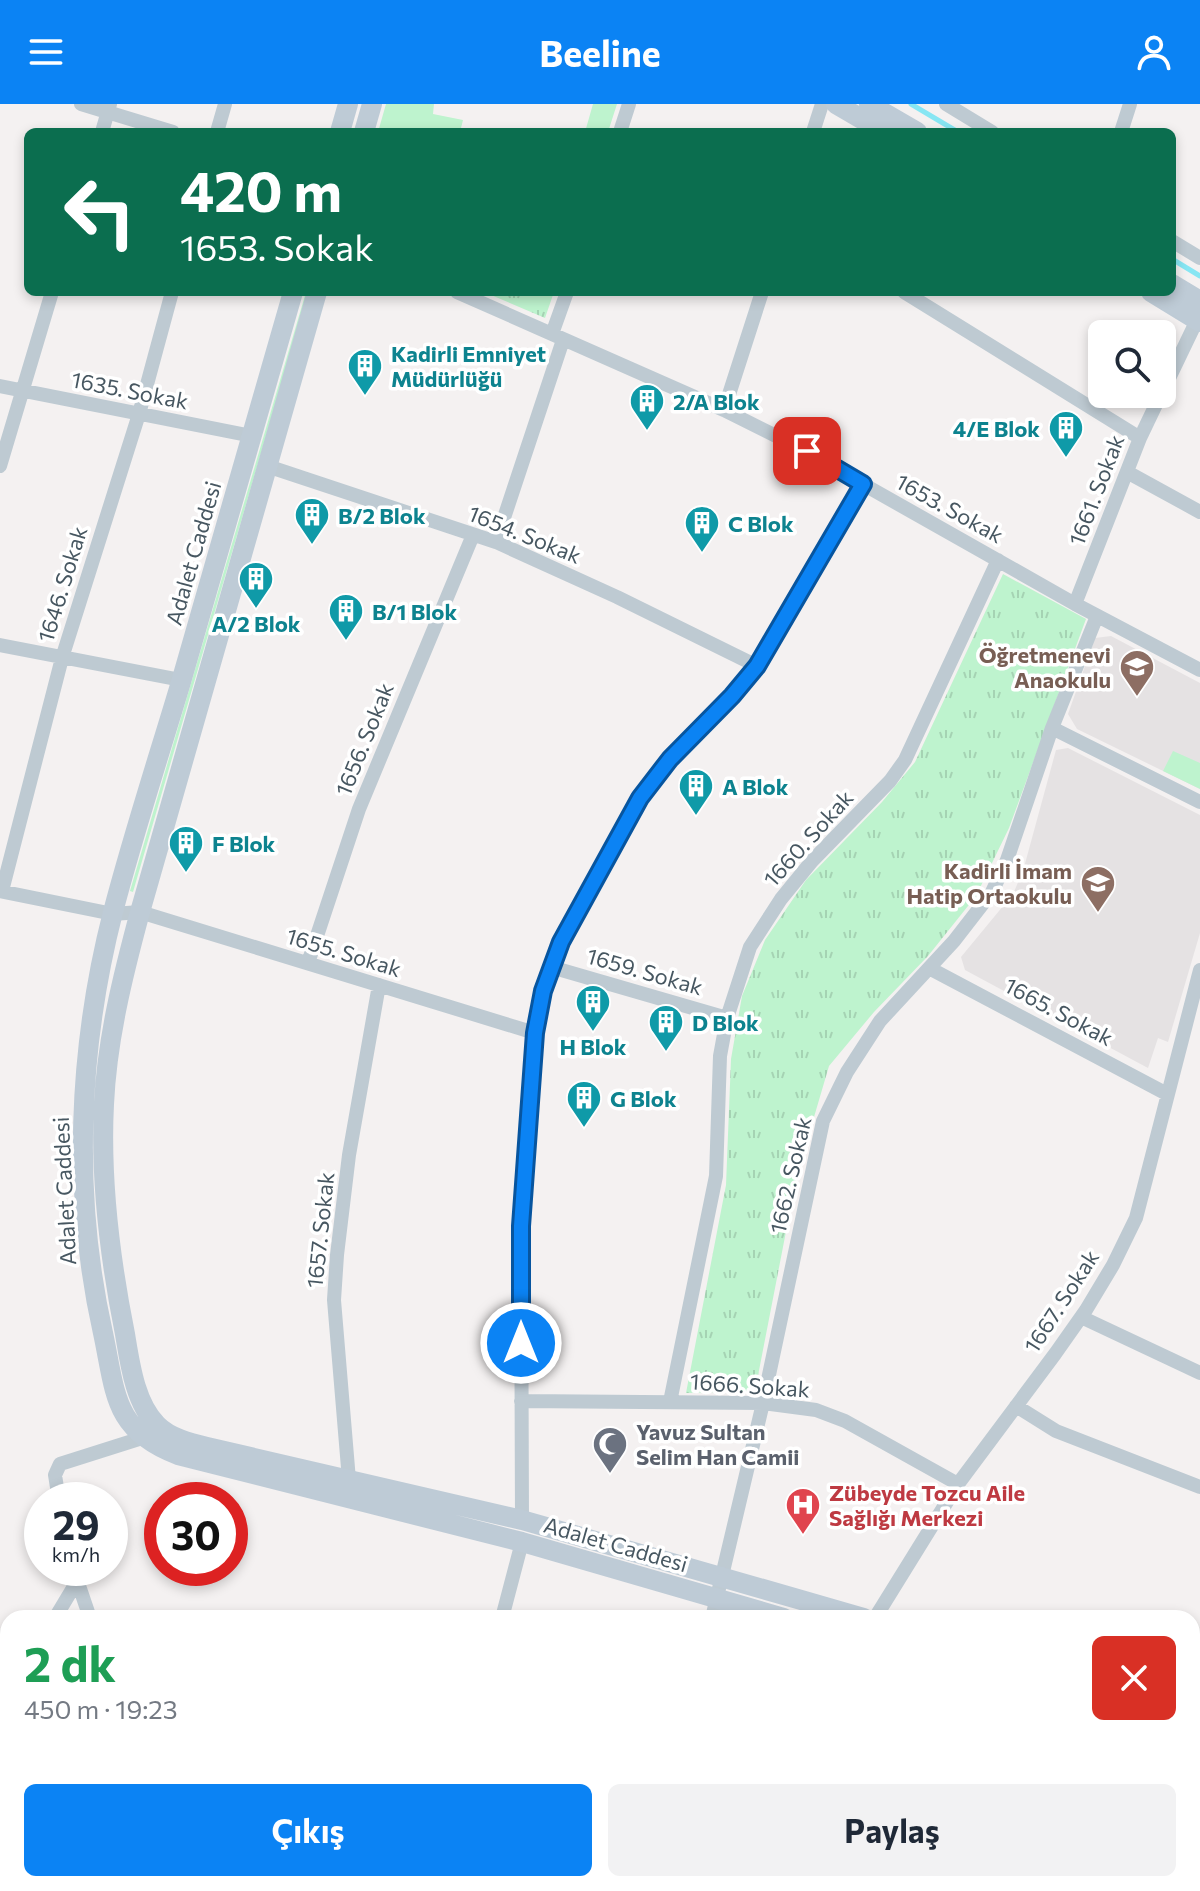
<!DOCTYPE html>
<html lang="tr">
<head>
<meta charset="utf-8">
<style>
	:root { --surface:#fff; --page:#f2f2f3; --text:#1f2937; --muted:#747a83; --accent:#0b83f4 }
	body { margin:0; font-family:Commissioner,sans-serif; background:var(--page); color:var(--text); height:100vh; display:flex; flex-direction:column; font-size:30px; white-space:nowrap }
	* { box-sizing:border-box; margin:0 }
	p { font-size:26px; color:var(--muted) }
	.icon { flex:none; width:44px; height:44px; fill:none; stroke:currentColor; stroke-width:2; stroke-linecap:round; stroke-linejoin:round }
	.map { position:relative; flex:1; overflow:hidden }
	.details { position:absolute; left:0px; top:1506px; width:1200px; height:282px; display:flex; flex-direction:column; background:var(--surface); border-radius:24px 24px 0 0; box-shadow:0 4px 12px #0003 }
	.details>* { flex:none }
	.top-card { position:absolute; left:24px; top:24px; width:1152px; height:168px; border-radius:12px; box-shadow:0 4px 12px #0003; background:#0b6e4f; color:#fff; overflow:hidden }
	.fabs { position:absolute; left:1088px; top:216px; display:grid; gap:16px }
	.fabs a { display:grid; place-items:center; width:88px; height:88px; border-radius:12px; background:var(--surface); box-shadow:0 4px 12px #0003; font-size:40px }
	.speed { position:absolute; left:24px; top:1378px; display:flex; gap:16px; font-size:40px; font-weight:700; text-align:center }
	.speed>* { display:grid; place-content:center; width:104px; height:104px; border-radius:50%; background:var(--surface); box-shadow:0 4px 12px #0003; line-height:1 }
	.speed small { font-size:20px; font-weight:400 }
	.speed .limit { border:12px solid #d22; background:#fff; color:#111 }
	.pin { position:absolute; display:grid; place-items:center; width:68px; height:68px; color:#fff; margin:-34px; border-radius:16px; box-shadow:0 4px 12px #0006 }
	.me { position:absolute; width:88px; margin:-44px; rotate:0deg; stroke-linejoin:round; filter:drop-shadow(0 0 6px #0008) }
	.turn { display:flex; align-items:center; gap:28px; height:168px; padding:0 24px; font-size:36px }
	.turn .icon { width:104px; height:104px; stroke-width:2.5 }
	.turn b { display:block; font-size:56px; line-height:68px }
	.round { display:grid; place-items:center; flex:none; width:84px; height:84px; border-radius:12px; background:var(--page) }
	.overview { display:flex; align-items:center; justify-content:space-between; height:136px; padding:0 24px }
	h1 { font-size:48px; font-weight:700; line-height:60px; color:#1e9e55 }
	.action { display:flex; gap:16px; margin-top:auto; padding:16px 24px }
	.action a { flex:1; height:92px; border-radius:12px; background:var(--accent); color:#fff; font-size:32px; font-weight:700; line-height:92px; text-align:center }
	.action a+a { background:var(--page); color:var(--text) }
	header { display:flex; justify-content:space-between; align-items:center; height:104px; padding:0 24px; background:var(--accent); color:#fff; font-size:36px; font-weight:700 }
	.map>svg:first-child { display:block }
	.education { fill:#e5e2e3 }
	.green { fill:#bef3ce }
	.forest { fill:url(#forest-firs) }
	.park { fill:url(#park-tufts) }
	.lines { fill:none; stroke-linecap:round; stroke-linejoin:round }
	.stream { stroke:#87e6f3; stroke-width:5 }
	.street { stroke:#becad2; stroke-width:14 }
	.secondary { stroke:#becbd6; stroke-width:20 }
	.route-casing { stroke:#07559f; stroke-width:20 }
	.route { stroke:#0b83f4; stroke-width:14 }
	.labels { text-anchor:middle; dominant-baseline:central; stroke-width:7; stroke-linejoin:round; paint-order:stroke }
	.culture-label { font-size:22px; font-weight:bold; fill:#0d838f; stroke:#fff; text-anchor:start }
	.street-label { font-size:22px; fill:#475761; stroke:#fff }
	.education-label { font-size:22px; font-weight:bold; fill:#785e54; stroke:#fff; text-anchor:end }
	.worship-label { font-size:22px; font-weight:bold; fill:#5b616d; stroke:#fff; text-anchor:start }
	.health-label { font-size:22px; font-weight:bold; fill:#be3a42; stroke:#fff; text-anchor:start }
</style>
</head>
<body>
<header><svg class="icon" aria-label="menu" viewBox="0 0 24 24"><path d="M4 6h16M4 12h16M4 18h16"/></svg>Beeline<svg class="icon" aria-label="person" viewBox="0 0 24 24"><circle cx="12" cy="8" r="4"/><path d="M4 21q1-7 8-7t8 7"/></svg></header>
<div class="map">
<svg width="1200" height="1787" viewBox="0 0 1200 1787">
	<defs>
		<pattern id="forest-firs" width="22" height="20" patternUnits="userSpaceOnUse" patternTransform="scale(2)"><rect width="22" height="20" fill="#bef3ce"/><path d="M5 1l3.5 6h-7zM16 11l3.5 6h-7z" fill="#a5d2b3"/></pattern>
		<pattern id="park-tufts" width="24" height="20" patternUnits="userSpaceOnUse" patternTransform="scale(2)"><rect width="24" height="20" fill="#bef3ce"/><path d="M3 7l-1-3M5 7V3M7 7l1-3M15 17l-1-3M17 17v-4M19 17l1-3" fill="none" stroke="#a5d2b3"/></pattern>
	</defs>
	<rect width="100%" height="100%" fill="#f4f1f1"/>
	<!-- education -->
	<path class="education" d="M1111 532 1200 579V685L1077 625 1068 610 1095 534Z
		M1068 644 1200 711V829L1168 938 1158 934 1148 964 965 866 961 853 1013 790 1023 767 1056 646Z"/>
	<!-- green -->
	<path class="green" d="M386 0H434L433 10 463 16 460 28H378Z
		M593 0H617L608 28H585Z
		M306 188H308L133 788 130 787Z
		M1173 647 1200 659V685L1163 667Z"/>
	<!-- forest -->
	<path class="forest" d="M183 1780H374L372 1787H184Z"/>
	<!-- park -->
	<path class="park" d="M484 188H554L545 214Z
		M1003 470 1086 515 1009 724 976 792 928 852 874 908 829 962 797 1071 755 1287 686 1289 726 1081 731 955 742 892 765 836 806 776 882 698 915 658Z"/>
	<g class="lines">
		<!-- stream -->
		<path class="stream" d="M911 0 958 28
			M1172 155 1200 172"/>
		<!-- street -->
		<path class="street" d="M81 0 173 28
			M946 0 992 28
			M102 28 110 0
			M217 28 225 0
			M620 28 629 0
			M813 28 822 0
			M1121 28 1130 0
			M1172 137 1200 154
			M457 188 724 306 792 340 1075 500 1200 566
			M904 188 1140 334
			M552 230 567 188
			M0 282 252 332
			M1162 289 1197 216
			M724 306 762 188
			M0 362 52 188
			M267 362 496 438 617 493 757 562
			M1127 368 1200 408
			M496 438 563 236
			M1075 500 1140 334 1161 290
			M0 541 181 576
			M1052 624 1200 698
			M0 787 113 810 140 808 535 929
			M2 787 62 554 139 310 172 188
			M308 859 359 705 473 431
			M551 863 727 914
			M929 864 1167 990
			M1081 1213 1200 1269
			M521 1297 763 1299 816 1306 845 1317 958 1380
			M670 1298 716 1072 720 952 727 914 750 843 781 795 812 757 890 677 905 656 998 456
			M1016 1302 1056 1327 1200 1383
			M349 1376 334 1196 337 1151 349 1051 379 881
			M59 1396 55 1371 60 1360 142 1334
			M522 1416 521 1122 535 929C539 897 549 868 561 838L640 694 670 655 732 592 757 562 863 380
			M73 1464 90 1514
			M55 1514 76 1479
			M502 1514 522 1438
			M712 1514 763 1299 823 1017 847 968 880 917 954 837 992 788 1007 756 1052 624 1097 512
			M875 1514 958 1380 1055 1250 1086 1206 1113 1161 1136 1114 1200 866
			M0 1615 8 1596
			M0 1731 8 1733
			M1192 1756 1200 1751
			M176 1780 177 1787
			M454 1780 470 1787
			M776 1787 778 1780
			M1140 1787 1152 1780"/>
		<!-- secondary -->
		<path class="secondary" d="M836 0 884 28
			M869 0 917 28
			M340 28 348 0
			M364 28 372 0
			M1172 180 1200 197
			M293 188C256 318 219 448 181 578 158 655 133 731 113 808 78 945 72 1091 103 1229 116 1290 113 1326 178 1351L522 1438 784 1514
			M317 188 140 808C123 871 107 935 104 1000 100 1077 110 1155 125 1230 130 1260 135 1299 157 1321 170 1334 190 1339 207 1343L522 1416 864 1514
			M1151 188 1200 218
			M0 1582 8 1587
			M1192 1608 1200 1609
			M1192 1633 1200 1636
			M194 1787 195 1780
			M220 1787 221 1780"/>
	</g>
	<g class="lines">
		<defs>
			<path id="route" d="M521 1239V1122L535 929 543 887 561 838 640 694 670 655 732 592 757 562 863 380 807 347"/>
		</defs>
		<!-- route casing -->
		<use href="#route" class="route-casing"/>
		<!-- route -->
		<use href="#route" class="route"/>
	</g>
	<!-- icons -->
	<defs>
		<symbol id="building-pin" viewBox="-11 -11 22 30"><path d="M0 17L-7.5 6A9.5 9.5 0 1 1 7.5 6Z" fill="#0f9aa8" stroke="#fff"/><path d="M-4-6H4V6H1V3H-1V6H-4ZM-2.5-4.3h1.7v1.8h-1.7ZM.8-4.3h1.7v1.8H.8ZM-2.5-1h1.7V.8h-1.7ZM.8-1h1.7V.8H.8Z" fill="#fff"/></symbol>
		<symbol id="school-pin" viewBox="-11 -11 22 30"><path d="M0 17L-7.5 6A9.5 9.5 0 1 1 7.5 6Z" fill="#8d6e63" stroke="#fff"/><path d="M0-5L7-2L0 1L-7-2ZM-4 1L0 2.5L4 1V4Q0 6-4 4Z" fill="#fff"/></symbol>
		<symbol id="mosque-pin" viewBox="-11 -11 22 30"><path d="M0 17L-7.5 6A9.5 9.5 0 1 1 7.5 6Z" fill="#6b7280" stroke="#fff"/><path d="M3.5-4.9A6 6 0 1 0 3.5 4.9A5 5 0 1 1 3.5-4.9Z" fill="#fff"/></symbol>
		<symbol id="hospital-pin" viewBox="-11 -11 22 30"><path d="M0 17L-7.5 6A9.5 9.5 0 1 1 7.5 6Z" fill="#e0444e" stroke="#fff"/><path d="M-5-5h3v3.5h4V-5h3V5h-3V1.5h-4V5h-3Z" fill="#fff"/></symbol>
	</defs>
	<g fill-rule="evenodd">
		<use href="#building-pin" x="345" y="242" width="40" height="54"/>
		<use href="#building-pin" x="627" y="277" width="40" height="54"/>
		<use href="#building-pin" x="1046" y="304" width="40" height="54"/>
		<use href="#building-pin" x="292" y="391" width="40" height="54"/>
		<use href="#building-pin" x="682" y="399" width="40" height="54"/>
		<use href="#building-pin" x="236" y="455" width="40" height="54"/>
		<use href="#building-pin" x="326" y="487" width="40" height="54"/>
		<use href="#school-pin" x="1117" y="543" width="40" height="54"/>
		<use href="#building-pin" x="676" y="662" width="40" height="54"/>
		<use href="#building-pin" x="166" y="719" width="40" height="54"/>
		<use href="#school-pin" x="1078" y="759" width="40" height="54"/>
		<use href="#building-pin" x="573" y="878" width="40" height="54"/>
		<use href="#building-pin" x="646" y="898" width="40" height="54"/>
		<use href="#building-pin" x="564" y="974" width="40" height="54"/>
		<use href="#mosque-pin" x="590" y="1320" width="40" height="54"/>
		<use href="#hospital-pin" x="783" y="1381" width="40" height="54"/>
	</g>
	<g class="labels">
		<!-- culture labels -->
		<g class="culture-label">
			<text x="391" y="249">Kadirli Emniyet<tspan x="391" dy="25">Müdürlüğü</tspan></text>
			<text x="673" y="297">2/A Blok</text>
			<text x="1040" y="324" text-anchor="end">4/E Blok</text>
			<text x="338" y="411">B/2 Blok</text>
			<text x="728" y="419">C Blok</text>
			<text x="372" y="507">B/1 Blok</text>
			<text x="256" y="519" text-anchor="middle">A/2 Blok</text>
			<text x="722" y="682">A Blok</text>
			<text x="212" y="739">F Blok</text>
			<text x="692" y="918">D Blok</text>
			<text x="593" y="942" text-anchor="middle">H Blok</text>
			<text x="610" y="994">G Blok</text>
		</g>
		<!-- street labels -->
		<g class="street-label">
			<text transform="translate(130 286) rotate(11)">1635. Sokak</text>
			<text transform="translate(1096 386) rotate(-69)">1661. Sokak</text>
			<text transform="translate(950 404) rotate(29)">1653. Sokak</text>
			<text transform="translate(525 430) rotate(22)">1654. Sokak</text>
			<text transform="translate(193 449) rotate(-74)">Adalet Caddesi</text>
			<text transform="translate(62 480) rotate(-73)">1646. Sokak</text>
			<text transform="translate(364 635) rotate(-68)">1656. Sokak</text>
			<text transform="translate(808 734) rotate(-48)">1660. Sokak</text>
			<text transform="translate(344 848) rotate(17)">1655. Sokak</text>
			<text transform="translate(645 867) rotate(16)">1659. Sokak</text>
			<text transform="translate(1059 907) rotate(28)">1665. Sokak</text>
			<text transform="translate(790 1071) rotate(-77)">1662. Sokak</text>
			<text transform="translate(64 1087) rotate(-93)">Adalet Caddesi</text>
			<text transform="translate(320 1126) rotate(-84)">1657. Sokak</text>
			<text transform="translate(1061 1197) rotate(-57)">1667. Sokak</text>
			<text transform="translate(750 1281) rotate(4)">1666. Sokak</text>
			<text transform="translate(616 1440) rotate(16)">Adalet Caddesi</text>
		</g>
		<!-- education labels -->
		<g class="education-label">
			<text x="1111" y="550">Öğretmenevi<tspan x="1111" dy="25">Anaokulu</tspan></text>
			<text x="1072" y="766">Kadirli İmam<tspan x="1072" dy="25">Hatip Ortaokulu</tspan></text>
		</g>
		<!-- worship labels -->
		<g class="worship-label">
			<text x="636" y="1327">Yavuz Sultan<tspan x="636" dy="25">Selim Han Camii</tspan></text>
		</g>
		<!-- health labels -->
		<g class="health-label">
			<text x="829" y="1388">Zübeyde Tozcu Aile<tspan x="829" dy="25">Sağlığı Merkezi</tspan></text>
		</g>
	</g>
</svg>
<div class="fabs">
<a><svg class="icon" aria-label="search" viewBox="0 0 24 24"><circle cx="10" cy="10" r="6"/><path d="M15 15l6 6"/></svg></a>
</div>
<div class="speed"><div>29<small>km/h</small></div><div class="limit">30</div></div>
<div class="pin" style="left:807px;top:347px;background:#d93025"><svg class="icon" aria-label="arrive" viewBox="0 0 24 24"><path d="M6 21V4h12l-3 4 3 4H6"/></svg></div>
<svg class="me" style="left:521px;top:1239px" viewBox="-20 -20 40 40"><circle r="17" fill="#0b83f4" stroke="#fff" stroke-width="3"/><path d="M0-11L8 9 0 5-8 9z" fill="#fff"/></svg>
<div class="top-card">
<div class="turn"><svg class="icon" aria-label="left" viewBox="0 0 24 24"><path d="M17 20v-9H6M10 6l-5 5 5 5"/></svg><div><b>420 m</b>1653. Sokak</div></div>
</div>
<section class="details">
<div class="overview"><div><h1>2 dk</h1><p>450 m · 19:23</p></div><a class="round" style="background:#d93025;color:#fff"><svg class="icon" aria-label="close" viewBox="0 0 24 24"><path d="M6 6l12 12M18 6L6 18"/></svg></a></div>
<div class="action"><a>Çıkış</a><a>Paylaş</a></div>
</section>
</div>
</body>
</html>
